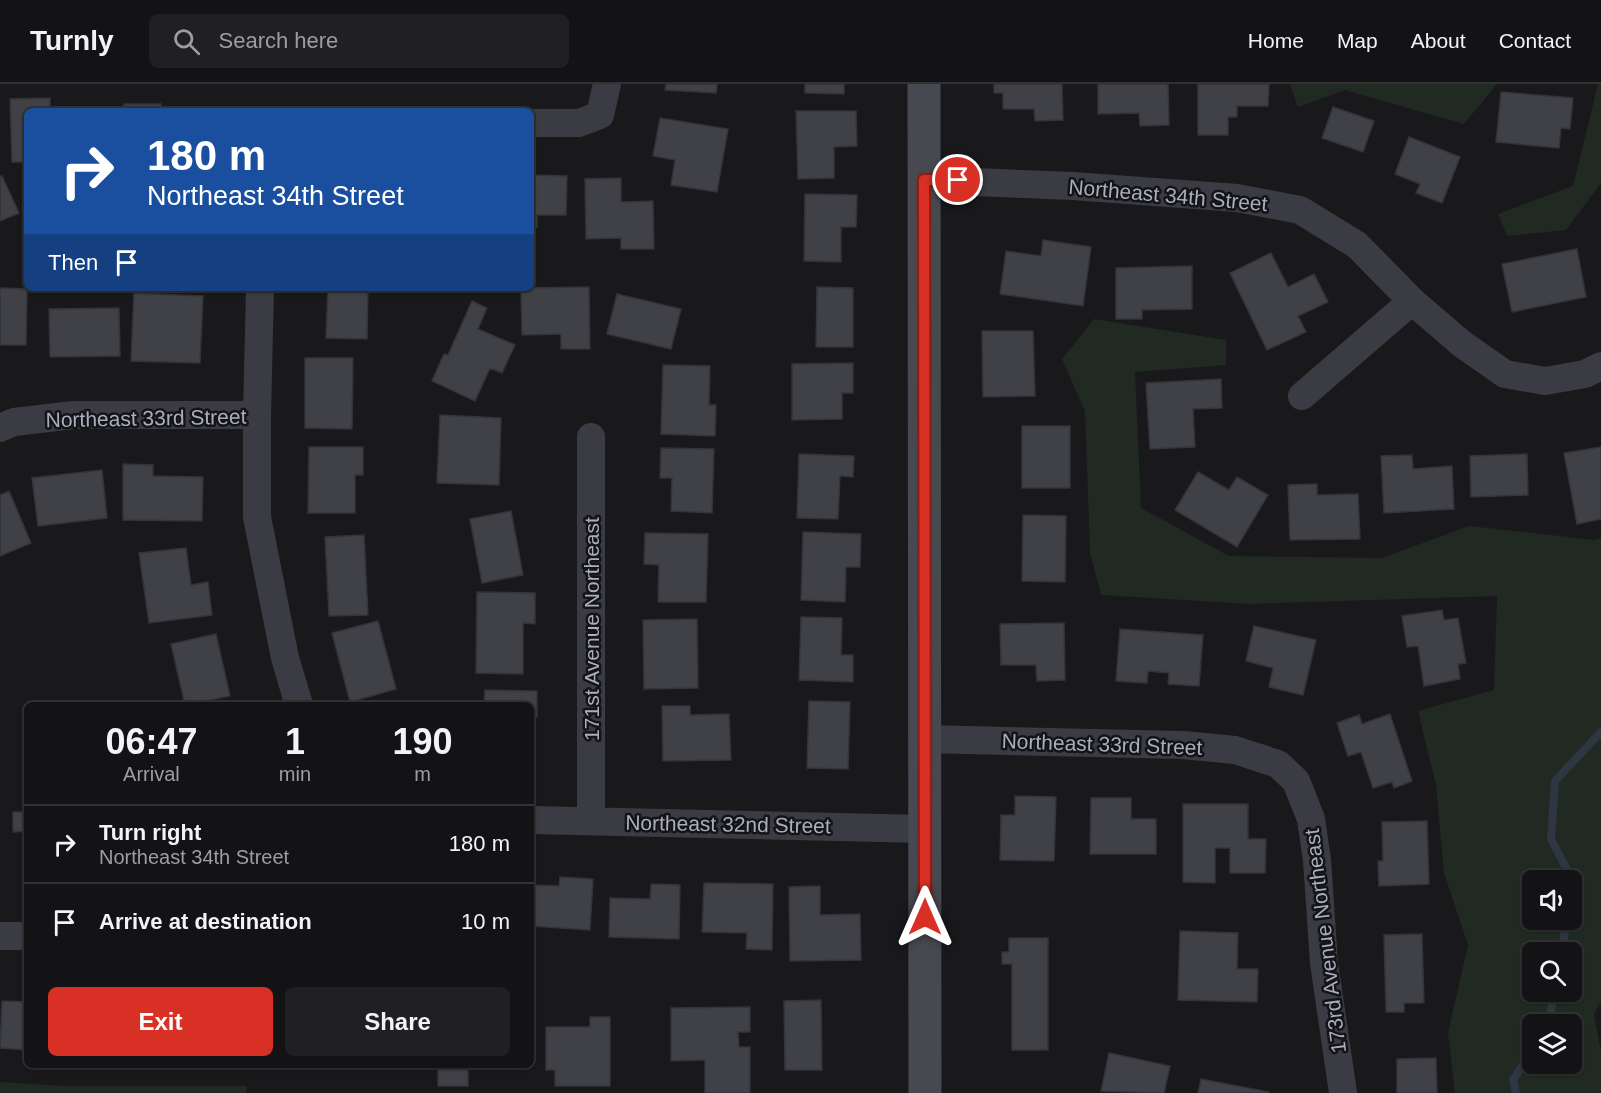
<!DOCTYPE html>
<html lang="en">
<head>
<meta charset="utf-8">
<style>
	:root { --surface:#131315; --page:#202022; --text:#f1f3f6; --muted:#9d9ea0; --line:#323234; --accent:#d93025 }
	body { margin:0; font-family:Helvetica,sans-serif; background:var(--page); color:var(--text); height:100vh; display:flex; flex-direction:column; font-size:22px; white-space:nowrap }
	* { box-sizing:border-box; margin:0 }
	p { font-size:20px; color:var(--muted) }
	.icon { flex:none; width:33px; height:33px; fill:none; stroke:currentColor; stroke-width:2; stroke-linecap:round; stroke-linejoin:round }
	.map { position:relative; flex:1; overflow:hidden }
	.sheet { position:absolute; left:24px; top:618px; width:510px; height:366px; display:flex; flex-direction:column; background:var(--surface); border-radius:9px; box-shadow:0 2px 4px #0004,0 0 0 2px var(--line) }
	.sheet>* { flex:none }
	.hud { position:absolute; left:24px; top:24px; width:510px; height:183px; border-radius:9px; box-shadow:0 2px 4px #0004,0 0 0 2px var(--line); background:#1a4fa0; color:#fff; overflow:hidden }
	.controls { position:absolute; left:1522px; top:786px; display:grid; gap:12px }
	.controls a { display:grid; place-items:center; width:60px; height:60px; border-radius:9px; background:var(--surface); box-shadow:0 2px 4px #0004,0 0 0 2px var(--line); font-size:30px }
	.pin { position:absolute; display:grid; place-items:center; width:51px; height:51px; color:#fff; margin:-26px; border:3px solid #fff; border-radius:50%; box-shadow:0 2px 6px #0007 }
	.me { position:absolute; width:66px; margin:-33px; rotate:0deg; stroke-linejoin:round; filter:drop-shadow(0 0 4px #0008) }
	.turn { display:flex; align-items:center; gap:21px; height:126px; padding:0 24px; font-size:27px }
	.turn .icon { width:78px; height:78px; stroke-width:2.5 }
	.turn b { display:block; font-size:42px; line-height:51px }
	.then { display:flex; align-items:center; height:57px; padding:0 24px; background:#0003; gap:12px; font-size:22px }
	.eta { display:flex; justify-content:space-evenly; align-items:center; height:102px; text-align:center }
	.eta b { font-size:36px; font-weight:700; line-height:42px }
	.cta { display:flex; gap:12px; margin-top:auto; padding:12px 24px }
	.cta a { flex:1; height:69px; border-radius:9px; background:var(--accent); color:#fff; font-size:24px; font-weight:700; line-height:69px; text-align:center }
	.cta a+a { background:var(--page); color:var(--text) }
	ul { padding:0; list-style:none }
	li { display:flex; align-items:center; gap:18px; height:78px; padding:0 24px; border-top:2px solid var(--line) }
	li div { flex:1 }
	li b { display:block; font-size:22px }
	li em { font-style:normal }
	header { display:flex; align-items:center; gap:36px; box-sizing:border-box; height:84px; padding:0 30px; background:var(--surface); border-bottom:2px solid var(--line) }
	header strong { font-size:28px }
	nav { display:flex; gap:33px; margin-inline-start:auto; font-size:21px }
	.search { width:420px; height:54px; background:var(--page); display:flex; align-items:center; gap:15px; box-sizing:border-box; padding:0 21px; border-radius:9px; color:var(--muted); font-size:22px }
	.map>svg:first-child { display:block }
	.green { fill:#202a23; fill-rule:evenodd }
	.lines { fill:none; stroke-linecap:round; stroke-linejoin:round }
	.stream { stroke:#2d3641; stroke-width:8 }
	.building { fill:#404146; stroke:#333338; stroke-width:1.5 }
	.street { stroke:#3b3c43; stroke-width:28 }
	.secondary { stroke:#474951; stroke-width:33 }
	.route-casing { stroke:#8d1f18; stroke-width:15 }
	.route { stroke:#d93025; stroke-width:10 }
	.labels { text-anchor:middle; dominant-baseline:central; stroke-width:5; stroke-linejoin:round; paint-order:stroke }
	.street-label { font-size:21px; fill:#aaaebc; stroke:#141417 }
</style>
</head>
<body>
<header>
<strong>Turnly</strong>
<div class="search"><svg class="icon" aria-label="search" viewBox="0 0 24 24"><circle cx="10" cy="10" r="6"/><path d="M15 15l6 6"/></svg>Search here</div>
<nav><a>Home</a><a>Map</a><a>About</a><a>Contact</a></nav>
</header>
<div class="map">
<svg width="1601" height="1009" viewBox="0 0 1601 1009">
	<rect width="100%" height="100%" fill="#19191c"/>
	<!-- green -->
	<path class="green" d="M1290 0H1497L1464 40 1345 6 1298 23Z
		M1598 0H1601V99L1566 146 1507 152 1498 130 1573 102Z
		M1094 235 1226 256V281L1135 288 1141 424 1229 472 1382 474 1469 442 1595 456 1601 454V917L1594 930 1601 968V1009H1455L1448 949 1468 861 1444 789 1436 701 1418 627 1494 606 1497 512 1250 520 1101 511 1090 468 1085 327 1062 275ZM1533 796H1572V836H1533ZM1572 868V908H1533V868ZM1572 940V980H1533V940Z
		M0 998 66 1002H247L246 1009H0Z"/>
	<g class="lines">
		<!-- stream -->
		<path class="stream" d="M1572 806 1573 797 1551 755 1555 697 1601 648
			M1561 868 1567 836
			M1549 940 1554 908
			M1516 1009 1513 996 1533 966"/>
	</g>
	<!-- building -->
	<path class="building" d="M666 0H717L716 9 665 6Z
		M805 0H844V10L805 9Z
		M994 0H1062L1063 36 1035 37 1034 25H1003V9H994Z
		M1098 0H1168L1169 41 1140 42 1139 29 1098 30Z
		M1198 0H1269L1268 22H1237V33H1228V51H1198Z
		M1501 8 1573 14 1570 45 1561 44 1559 64 1496 58Z
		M50 14V27H27V78H12L10 15Z
		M124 20H161V27H124Z
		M1333 23 1374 37 1363 68 1322 54Z
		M796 27H856L857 62 834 63V94L798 95Z
		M660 34 728 45 717 108 671 101 675 76 653 72Z
		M1409 53 1460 73 1442 119 1416 109 1420 100 1395 90Z
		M531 91 567 92 566 131H537V143H531Z
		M0 92H2L19 129 0 137Z
		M621 94V118L653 117 654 165H621V154L586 155 585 95Z
		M805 110 857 111 856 143H841V178L804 177Z
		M1043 156 1091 163 1083 222 1000 210 1006 167 1041 172Z
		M1577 165 1586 213 1512 228 1502 180Z
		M1271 169 1288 203 1314 190 1328 218 1298 232 1306 248 1267 266 1230 189Z
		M1192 182V225L1142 226V235H1116V184Z
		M589 203 590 265H561V250L522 251 521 204Z
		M817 203 853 204V263H816Z
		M0 204 27 205 26 261H0Z
		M316 204H368L367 255 326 254 328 205Z
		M134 209 203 212 200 279 131 277Z
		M617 210 681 225 671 265 607 250Z
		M472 217 487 224 478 245 515 261 502 289 490 284 475 317 432 297 444 270 448 271Z
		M119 224 120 272 50 273 49 225Z
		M982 247H1033L1035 312 983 313Z
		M305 274H353L352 345 305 344Z
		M853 279V309H842V335L792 336V280Z
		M663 281 710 282 709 321H716L715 352 661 350Z
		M1221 295 1222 324 1193 325 1195 363 1150 365 1146 299Z
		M440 331 501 334 499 401 437 399Z
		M1022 342H1070V404H1022Z
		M309 363H363V391H355V429H308Z
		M1601 363V435L1577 440 1564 369Z
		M661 364 714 365 712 429 671 427 672 394H660Z
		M799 370 854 372 853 393 840 392 838 435 797 434Z
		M1527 370 1528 411 1471 413 1470 372Z
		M1412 371 1413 385 1452 382 1454 425 1384 429 1381 372Z
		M123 380 153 381V392L203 393 202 437 123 436Z
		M102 386 107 434 38 442 32 394Z
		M1198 388 1229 406 1237 393 1268 411 1237 463 1175 426Z
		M1317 400V411L1358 410 1360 455 1290 456 1288 401Z
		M9 407 31 459 0 472V411Z
		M511 427 523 491 482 499 470 435Z
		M1023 431 1066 432 1065 498 1022 497Z
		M803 448 861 450 860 483H846L845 518 801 516Z
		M645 449 708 450 706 518H658L659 481 644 480Z
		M364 451 368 531 329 532 325 453Z
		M186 464 191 501 208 498 212 531 149 539 139 469Z
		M477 508 535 509V540L523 539V590L476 589Z
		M1442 526 1444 536 1458 534 1466 579 1458 580 1460 595 1424 602 1418 562 1407 563 1402 532Z
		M801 533 842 534 841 571H853V598L799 596Z
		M697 535 698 604 644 605 643 536Z
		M378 537 396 605 350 618 332 549Z
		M1064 539 1065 596 1037 597 1036 581H1001L1000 540Z
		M1254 542 1316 556 1303 611 1269 603 1273 584 1246 577Z
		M1120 545 1203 551 1199 602 1168 600 1169 589 1148 587 1147 599 1116 597Z
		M216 550 230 612 185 621 171 560Z
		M485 606 537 607V633H531V621H484Z
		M809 617 850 618 848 685 807 684Z
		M662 622H690V631L729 630 731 676 663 677Z
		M1390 630 1412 697 1394 704 1392 698 1373 704 1361 668 1348 672 1337 639 1359 631 1362 640Z
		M1015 712 1056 713 1054 777 1000 776 1001 731H1015Z
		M1091 714H1131V735H1156V770H1090Z
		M1183 720H1248V755H1266L1265 789H1230V764H1215V799L1183 798Z
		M13 728H27V747L13 748Z
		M1427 737 1429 800 1379 802 1378 777H1383L1382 738Z
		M560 793 593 795 590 846 531 842V801L559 802Z
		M704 799 773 800 772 866 746 865 747 849 702 848Z
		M651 800 680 801 679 855 609 853 610 814 650 815Z
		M820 802V831L860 830 861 876 790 877 789 803Z
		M1180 847 1238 849 1237 885H1258L1257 918 1178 916Z
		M1422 850 1424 919H1404V928H1386L1384 851Z
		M1009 854H1048V966H1012V880H1002V868H1009Z
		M821 916 822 986H785L784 917Z
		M2 917 27 918V966L0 964Z
		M750 923V948H738L739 963H750V1009H705V976L671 977V924Z
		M590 933H610V1002H555V986H546V943H590Z
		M1109 969 1170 982 1164 1009 1101 1007Z
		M1436 974 1437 1009H1397V975Z
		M438 981H468V1002H438Z
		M1201 995 1269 1008V1009H1198Z"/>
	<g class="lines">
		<!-- street -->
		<path class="street" d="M531 39H579L600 31 607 0
			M924 96 1073 102 1237 114 1300 126 1357 161 1412 217 1462 260 1505 290 1545 297 1585 290 1601 282
			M260 204 257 331V433L285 574 299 621
			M1302 312 1412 217
			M0 344 14 338 74 331H257
			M591 353V736
			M924 655 1183 661 1235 666 1278 680 1296 697 1311 735 1317 776 1324 879 1343 1009
			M531 736 924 745
			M0 852H27"/>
		<!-- secondary -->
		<path class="secondary" d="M924 0 925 1009"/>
	</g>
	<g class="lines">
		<defs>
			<path id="route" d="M925 833 924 96H958"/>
		</defs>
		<!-- route casing -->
		<use href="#route" class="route-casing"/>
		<!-- route -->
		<use href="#route" class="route"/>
	</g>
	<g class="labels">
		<!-- street labels -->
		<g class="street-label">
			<text transform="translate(1168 111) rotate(5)">Northeast 34th Street</text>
			<text transform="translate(146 334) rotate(-1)">Northeast 33rd Street</text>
			<text transform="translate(591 545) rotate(-90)">171st Avenue Northeast</text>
			<text transform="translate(1102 660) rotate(2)">Northeast 33rd Street</text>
			<text transform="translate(728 740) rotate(1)">Northeast 32nd Street</text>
			<text transform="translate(1325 857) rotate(-97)">173rd Avenue Northeast</text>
		</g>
	</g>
</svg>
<div class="controls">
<a><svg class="icon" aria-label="sound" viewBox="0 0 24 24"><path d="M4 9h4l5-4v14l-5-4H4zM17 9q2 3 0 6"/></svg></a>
<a><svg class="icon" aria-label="search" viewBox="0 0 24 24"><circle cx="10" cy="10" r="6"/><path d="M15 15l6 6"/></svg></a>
<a><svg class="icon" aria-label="layers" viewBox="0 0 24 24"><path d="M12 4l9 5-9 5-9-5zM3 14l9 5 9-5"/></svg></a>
</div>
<div class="pin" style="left:958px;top:96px;background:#d93025"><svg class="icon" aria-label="arrive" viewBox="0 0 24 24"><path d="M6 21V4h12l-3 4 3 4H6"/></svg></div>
<svg class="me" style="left:925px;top:833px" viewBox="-20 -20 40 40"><path d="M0-17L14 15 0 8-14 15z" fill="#d93025" stroke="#fff" stroke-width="4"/></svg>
<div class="hud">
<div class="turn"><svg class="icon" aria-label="right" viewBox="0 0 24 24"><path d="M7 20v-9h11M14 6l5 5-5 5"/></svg><div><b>180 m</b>Northeast 34th Street</div></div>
<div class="then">Then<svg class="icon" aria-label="arrive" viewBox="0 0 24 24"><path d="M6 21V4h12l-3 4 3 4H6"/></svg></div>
</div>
<section class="sheet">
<div class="eta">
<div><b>06:47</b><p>Arrival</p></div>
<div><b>1</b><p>min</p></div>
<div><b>190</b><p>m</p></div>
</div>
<ul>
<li><svg class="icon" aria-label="right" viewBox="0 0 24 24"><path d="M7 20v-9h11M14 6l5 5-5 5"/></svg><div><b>Turn right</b><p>Northeast 34th Street</p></div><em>180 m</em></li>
<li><svg class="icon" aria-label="arrive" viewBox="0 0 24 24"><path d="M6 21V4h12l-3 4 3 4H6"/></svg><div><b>Arrive at destination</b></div><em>10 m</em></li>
</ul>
<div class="cta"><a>Exit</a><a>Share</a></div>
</section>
</div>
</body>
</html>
